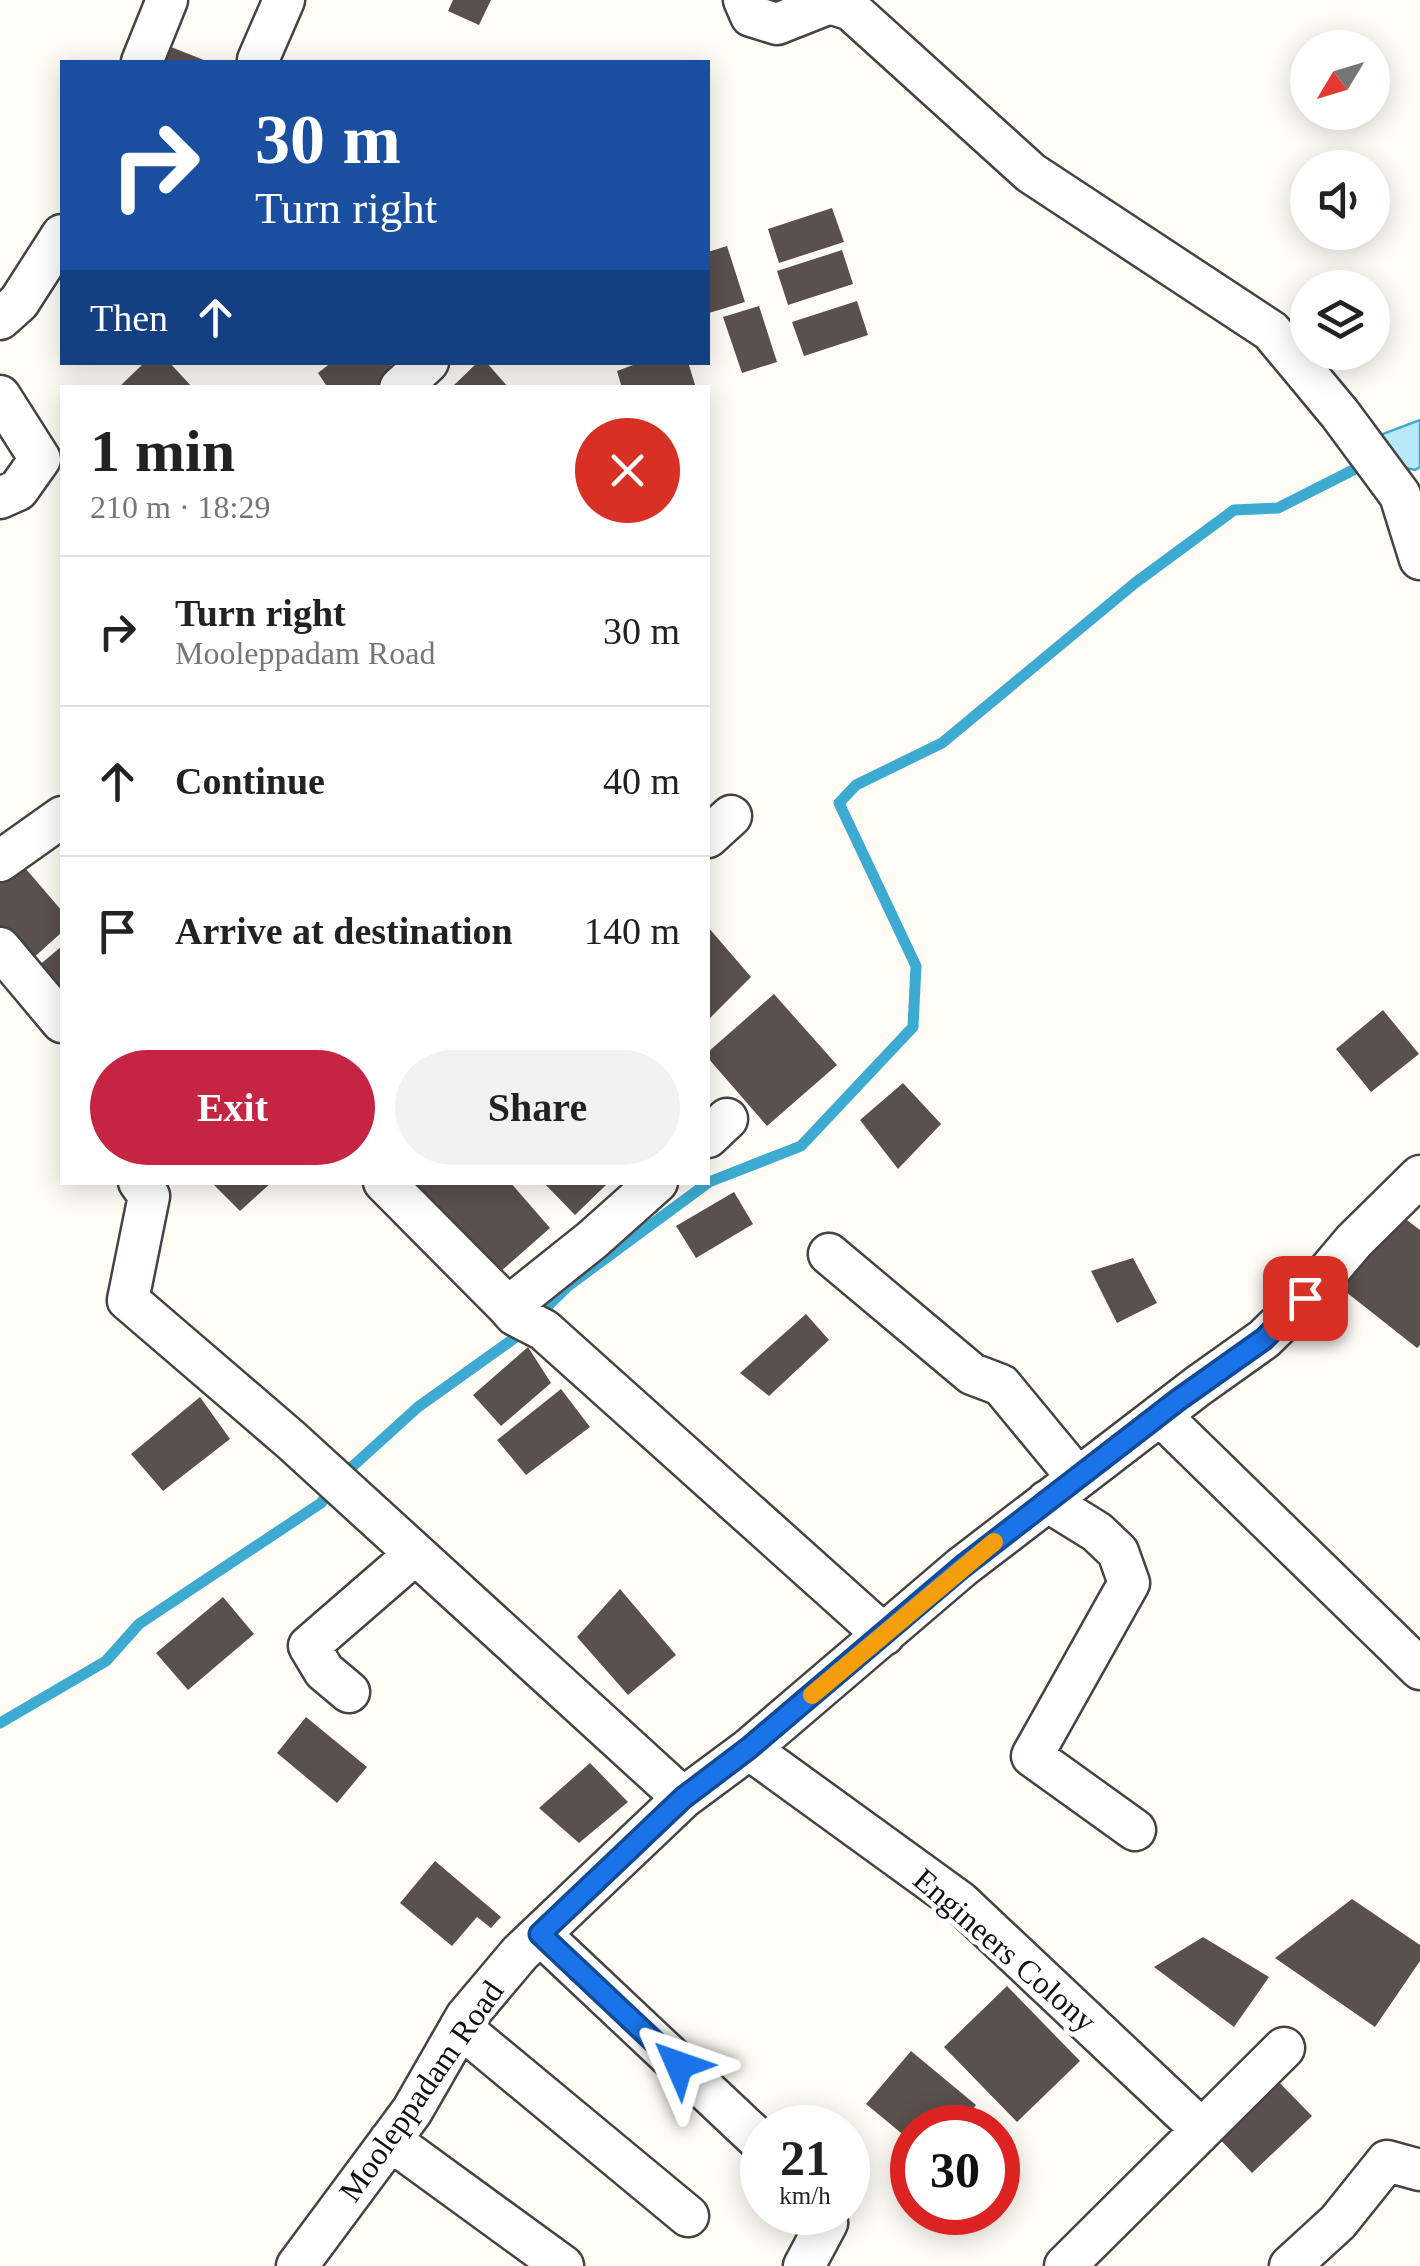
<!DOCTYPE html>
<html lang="en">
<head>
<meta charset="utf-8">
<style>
	:root { --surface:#fff; --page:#f2f2f2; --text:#222; --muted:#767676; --line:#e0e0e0; --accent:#c52443 }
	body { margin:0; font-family:"Times New Roman",serif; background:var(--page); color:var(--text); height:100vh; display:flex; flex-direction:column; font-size:38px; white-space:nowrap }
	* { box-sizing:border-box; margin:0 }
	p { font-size:32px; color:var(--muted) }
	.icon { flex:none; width:55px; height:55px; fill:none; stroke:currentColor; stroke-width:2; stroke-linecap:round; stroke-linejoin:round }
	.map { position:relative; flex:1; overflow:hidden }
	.sheet { position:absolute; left:60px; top:385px; width:650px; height:800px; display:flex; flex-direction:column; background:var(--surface); border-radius:0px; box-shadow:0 5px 25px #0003 }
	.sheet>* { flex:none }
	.hud { position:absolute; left:60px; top:60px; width:650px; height:305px; border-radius:0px; box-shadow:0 5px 25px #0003; background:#1a4fa0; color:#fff; overflow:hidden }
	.needle { width:65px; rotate:232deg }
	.buttons { position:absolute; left:1290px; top:30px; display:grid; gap:20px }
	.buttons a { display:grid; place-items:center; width:100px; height:100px; border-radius:50%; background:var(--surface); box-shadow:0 5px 25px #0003; font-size:50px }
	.speed { position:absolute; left:740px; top:2105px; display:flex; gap:20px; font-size:50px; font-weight:700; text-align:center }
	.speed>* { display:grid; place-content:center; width:130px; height:130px; border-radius:50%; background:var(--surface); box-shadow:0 5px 25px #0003; line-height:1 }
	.speed small { font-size:25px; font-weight:400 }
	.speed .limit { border:15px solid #d22; background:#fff; color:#111 }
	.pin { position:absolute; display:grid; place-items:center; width:85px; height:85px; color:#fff; margin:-42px; border-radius:20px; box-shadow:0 5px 15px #0006 }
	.me { position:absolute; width:110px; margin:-55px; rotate:313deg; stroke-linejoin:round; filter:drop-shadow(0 0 8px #0008) }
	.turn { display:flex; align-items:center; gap:35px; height:210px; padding:0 30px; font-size:45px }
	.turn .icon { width:130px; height:130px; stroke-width:2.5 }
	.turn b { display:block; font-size:70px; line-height:85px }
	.then { display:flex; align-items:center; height:95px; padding:0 30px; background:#0003; gap:20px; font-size:38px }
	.round { display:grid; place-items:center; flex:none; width:105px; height:105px; border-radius:52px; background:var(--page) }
	.head { display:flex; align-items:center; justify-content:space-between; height:170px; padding:0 30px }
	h1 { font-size:60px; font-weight:800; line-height:75px }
	.primary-button { display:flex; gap:20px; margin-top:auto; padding:20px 30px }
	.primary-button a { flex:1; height:115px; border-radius:60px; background:var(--accent); color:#fff; font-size:40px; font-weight:800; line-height:115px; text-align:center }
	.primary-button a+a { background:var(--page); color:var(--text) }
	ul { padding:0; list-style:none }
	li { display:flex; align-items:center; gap:30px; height:150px; padding:0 30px; border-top:2px solid var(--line) }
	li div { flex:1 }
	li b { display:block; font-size:38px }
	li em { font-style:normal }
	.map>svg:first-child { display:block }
	.water { fill:#b8e9f8; stroke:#3dabd1; stroke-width:2.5 }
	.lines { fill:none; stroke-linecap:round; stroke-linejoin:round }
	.stream { stroke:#3dabd1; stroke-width:11 }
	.building { fill:#5a504d }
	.street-casing { stroke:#444; stroke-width:45 }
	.street { stroke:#fff; stroke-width:40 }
	.route-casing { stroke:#114b97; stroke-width:25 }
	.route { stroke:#1a73e8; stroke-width:18 }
	.slow { stroke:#f59e0b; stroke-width:18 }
	.labels { text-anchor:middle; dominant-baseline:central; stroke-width:10; stroke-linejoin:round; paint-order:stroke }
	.street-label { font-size:32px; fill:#111; stroke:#fff }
</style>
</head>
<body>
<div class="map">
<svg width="1420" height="2266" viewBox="0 0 1420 2266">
	<rect width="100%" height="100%" fill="#fffbf5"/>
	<!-- water -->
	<path class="water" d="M1420 420V467L1415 470 1391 465 1372 438Z"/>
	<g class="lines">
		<!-- stream -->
		<path class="stream" d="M343 1475 418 1407 516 1337 568 1286 709 1182 801 1146 913 1027 916 966 839 803 856 785 942 743 1135 583 1234 510 1278 508 1367 463
			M0 1723 106 1661 139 1624 321 1503 332 1489"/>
	</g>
	<!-- building -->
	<path class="building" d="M453 0H491L479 25 448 11Z
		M171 47 209 62H165Z
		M832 208 844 242 779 263 768 229Z
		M727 246 745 302 709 313 708 252Z
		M842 250 853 284 788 305 777 271Z
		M857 301 868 335 804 356 792 322Z
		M759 306 777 362 742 373 723 317Z
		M145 362H169L193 388H118Z
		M332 362H388L397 374 377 388H328L318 373Z
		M478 362H486L509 388H451Z
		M641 362H688L696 388H622L617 371Z
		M20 862 62 911V932L30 961 0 927V880Z
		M708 927 751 977 708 1020Z
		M62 946V996L37 967Z
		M774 994 837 1065 767 1126 708 1058V1052Z
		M1383 1010 1419 1054 1371 1092 1336 1049Z
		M903 1083 941 1124 898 1169 860 1120Z
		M211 1182H272L240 1211Z
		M420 1182H510L550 1228 492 1279 413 1189Z
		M543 1182H609L575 1215Z
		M734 1192 753 1224 696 1258 676 1226Z
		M1399 1214 1420 1230V1345L1417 1348 1341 1288Z
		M1133 1258 1157 1303 1117 1323 1091 1271Z
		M806 1314 829 1340 769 1396 740 1373Z
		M528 1347 551 1383 501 1426 473 1395Z
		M561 1389 590 1427 526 1475 497 1440Z
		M200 1397 230 1439 163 1491 131 1454Z
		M620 1589 676 1655 628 1695 577 1637Z
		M223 1597 254 1634 188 1690 156 1653Z
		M306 1717 367 1767 337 1803 277 1753Z
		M590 1763 628 1802 579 1843 539 1808Z
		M435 1861 501 1917 491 1928 477 1917 452 1946 400 1903Z
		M1352 1899 1420 1945V1961L1375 2027 1275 1958Z
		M1203 1937 1269 1977 1234 2027 1154 1967Z
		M1007 1986 1080 2061 1017 2122 944 2047Z
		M911 2051 976 2105 957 2128H912V2142L866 2104Z
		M1273 2076 1312 2116 1252 2173 1214 2133Z"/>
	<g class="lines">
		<defs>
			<path id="street" d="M744 0 751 16 777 24 830 3 851 10 1031 173 1271 331 1340 414 1400 495 1420 559
				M258 60 284 0
				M142 62 167 0
				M0 319 19 302 62 235
				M400 388 428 362
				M0 396 40 459 18 490 0 498
				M708 837 731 816
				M0 861 62 817
				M0 948 62 1022
				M708 1137 727 1119
				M139 1182 149 1196 128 1300 291 1440 683 1798 749 1749 962 1567 1198 1386 1264 1339 1305 1299 1354 1241 1420 1176
				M384 1182 508 1307
				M657 1182 592 1240 508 1307 515 1315 544 1330 884 1635
				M829 1254 972 1374 1001 1385 1077 1477
				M1160 1415 1420 1669
				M1047 1501 1097 1532 1118 1552 1129 1583 1032 1756 1135 1830
				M349 1692 324 1671 309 1646 414 1555
				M749 1749 960 1902 1201 2129
				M540 1934 762 2143
				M460 2027 688 2216
				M390 2140 563 2266
				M297 2266 412 2111 466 2017 520 1953 683 1798
				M804 2266 827 2223 821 2212
				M1065 2266 1284 2048
				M1290 2266 1338 2222 1387 2161 1420 2170"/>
		</defs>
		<!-- street casing -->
		<use href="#street" class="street-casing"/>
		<!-- street -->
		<use href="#street" class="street"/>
	</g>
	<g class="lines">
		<defs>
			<path id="route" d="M679 2065 540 1934 683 1798 749 1748 962 1567 1178 1400 1264 1339 1305 1298"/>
		</defs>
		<!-- route casing -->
		<use href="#route" class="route-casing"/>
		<!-- route -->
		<use href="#route" class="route"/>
		<!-- slow -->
		<path class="slow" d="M812 1695 994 1542"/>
	</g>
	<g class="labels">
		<!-- street labels -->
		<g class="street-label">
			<text transform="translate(1005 1950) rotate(41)">Engineers Colony</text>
			<text transform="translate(421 2091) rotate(-55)">Mooleppadam Road</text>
		</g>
	</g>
</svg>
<div class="buttons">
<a><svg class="needle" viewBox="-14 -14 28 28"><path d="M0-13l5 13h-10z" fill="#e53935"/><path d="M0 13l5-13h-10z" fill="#767676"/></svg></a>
<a><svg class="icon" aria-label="sound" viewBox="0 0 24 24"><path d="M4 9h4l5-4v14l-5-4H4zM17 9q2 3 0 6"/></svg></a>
<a><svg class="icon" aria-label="layers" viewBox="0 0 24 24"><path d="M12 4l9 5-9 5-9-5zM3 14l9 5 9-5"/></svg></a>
</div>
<div class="speed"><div>21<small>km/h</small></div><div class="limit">30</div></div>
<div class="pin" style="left:1305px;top:1298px;background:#d93025"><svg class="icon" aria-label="arrive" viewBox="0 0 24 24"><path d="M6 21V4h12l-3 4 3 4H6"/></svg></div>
<svg class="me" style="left:679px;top:2065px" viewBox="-20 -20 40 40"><path d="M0-17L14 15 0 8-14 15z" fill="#1a73e8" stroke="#fff" stroke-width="4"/></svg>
<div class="hud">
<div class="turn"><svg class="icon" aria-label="right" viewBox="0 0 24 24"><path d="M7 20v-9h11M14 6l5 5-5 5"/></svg><div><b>30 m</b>Turn right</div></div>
<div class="then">Then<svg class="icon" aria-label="ahead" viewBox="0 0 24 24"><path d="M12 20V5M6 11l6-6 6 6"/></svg></div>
</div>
<section class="sheet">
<div class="head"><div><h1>1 min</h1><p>210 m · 18:29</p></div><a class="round" style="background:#d93025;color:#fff"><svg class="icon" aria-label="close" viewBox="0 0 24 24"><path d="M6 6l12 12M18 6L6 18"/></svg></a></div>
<ul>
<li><svg class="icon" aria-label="right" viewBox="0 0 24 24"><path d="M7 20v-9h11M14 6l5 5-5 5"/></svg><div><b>Turn right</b><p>Mooleppadam Road</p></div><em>30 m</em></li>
<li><svg class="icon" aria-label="ahead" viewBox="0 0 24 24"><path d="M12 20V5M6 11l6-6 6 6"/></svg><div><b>Continue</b></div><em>40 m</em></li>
<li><svg class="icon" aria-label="arrive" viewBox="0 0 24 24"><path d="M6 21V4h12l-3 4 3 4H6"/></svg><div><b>Arrive at destination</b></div><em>140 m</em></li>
</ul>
<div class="primary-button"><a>Exit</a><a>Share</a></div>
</section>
</div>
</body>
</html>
